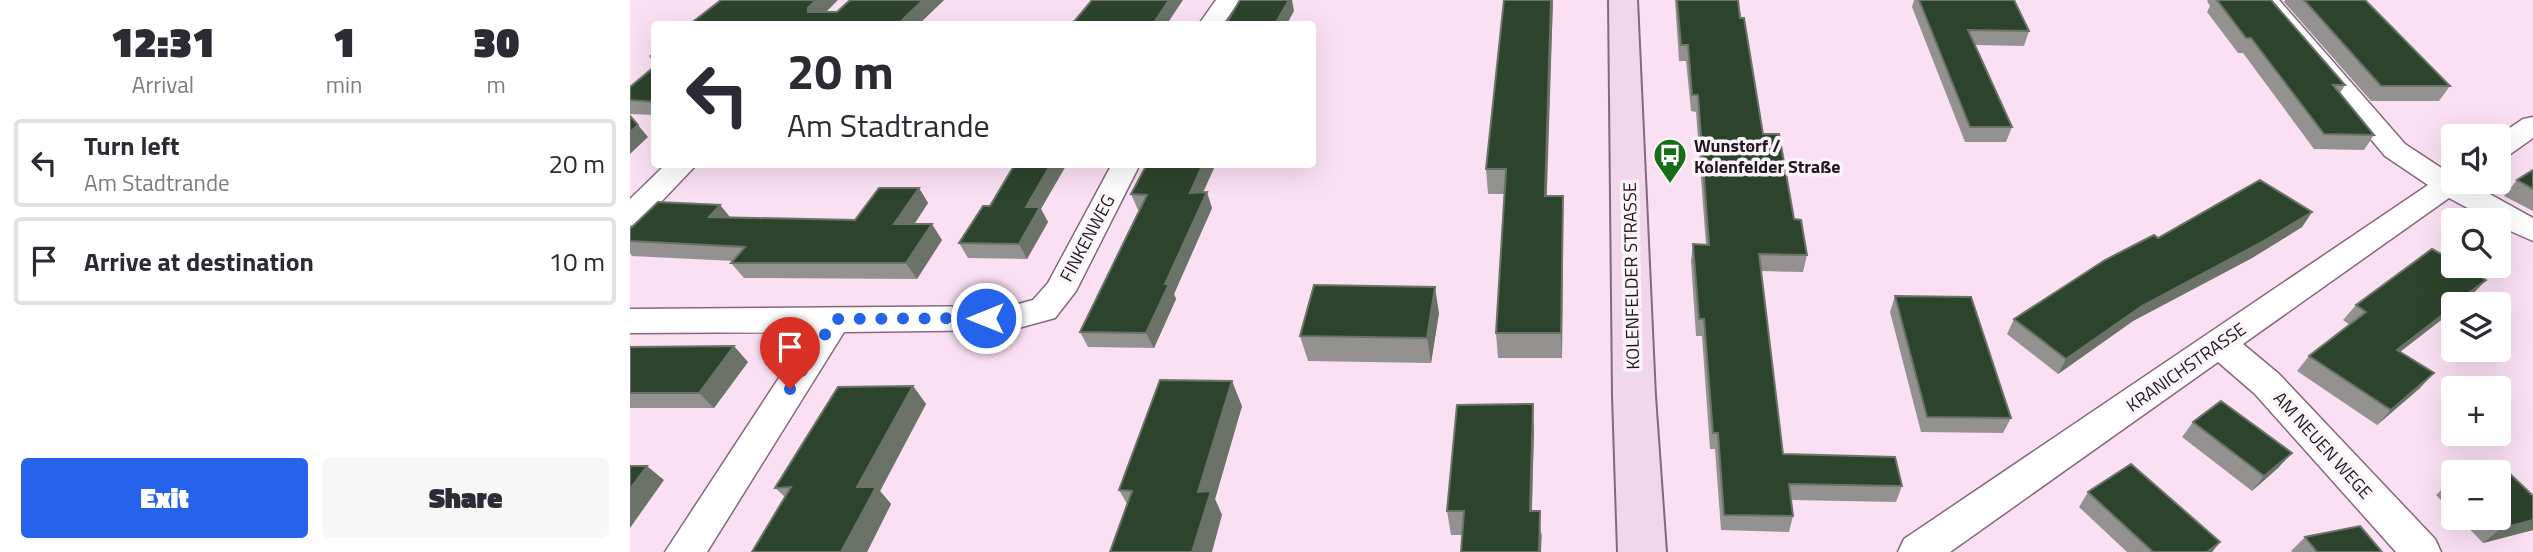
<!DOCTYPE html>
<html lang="en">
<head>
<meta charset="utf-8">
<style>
	:root { --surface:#fff; --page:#f7f7f7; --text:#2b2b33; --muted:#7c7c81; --line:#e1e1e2; --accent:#2563eb }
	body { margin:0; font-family:"Titillium Web",sans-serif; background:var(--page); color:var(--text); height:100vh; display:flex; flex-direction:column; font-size:26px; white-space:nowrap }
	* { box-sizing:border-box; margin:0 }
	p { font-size:23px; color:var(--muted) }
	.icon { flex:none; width:38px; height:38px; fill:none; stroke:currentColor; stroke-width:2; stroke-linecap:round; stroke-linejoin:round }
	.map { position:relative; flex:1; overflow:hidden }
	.details { display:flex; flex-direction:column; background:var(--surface); width:630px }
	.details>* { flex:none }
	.hud { position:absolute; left:21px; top:21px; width:665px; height:147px; border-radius:7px; box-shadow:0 7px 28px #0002; background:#fff; color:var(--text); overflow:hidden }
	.controls { position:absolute; left:1811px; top:124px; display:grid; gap:14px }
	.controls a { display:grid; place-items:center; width:70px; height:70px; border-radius:7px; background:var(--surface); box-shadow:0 7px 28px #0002; font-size:35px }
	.pin { position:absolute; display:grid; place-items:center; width:60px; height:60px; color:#fff; margin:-72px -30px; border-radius:50% 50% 50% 0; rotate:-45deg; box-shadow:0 0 7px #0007 }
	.pin .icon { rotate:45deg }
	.me { position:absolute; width:77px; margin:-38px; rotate:270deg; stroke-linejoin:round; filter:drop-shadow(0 0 5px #0008) }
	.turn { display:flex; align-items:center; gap:24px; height:147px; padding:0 21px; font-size:32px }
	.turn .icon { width:91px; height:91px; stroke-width:2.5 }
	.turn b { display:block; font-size:49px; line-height:60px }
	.eta { display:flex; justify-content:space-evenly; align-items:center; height:119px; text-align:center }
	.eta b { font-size:42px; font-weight:800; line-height:49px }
	.primary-button { display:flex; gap:14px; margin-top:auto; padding:14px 21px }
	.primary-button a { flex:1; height:80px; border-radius:7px; background:var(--accent); color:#fff; font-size:28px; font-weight:800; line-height:80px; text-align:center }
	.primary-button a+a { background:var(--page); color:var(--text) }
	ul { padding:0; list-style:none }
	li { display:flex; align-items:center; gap:21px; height:88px; margin:0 14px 10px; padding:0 7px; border:4px solid var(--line); border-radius:7px }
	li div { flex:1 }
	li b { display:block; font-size:26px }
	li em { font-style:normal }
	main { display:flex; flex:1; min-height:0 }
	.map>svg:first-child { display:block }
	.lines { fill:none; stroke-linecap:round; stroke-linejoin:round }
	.minor-casing { stroke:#86687e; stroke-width:3 }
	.secondary-casing { stroke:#86687e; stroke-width:4 }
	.minor { fill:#fff; fill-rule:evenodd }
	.secondary { fill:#f2d6ec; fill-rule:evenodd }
	.wall { fill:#949290 }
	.shaded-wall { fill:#6b7368 }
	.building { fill:#2d442c; stroke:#6b7368; stroke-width:2 }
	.route { stroke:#2563eb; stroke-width:12; stroke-dasharray:0 21.6 }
	.labels { text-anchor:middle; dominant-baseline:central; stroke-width:7; stroke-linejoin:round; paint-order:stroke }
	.poi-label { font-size:18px; font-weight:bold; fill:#22161f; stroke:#fbf4f9; text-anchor:start }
	.street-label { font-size:18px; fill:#22161f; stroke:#fbf4f9 }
</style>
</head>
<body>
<main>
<section class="details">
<div class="eta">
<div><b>12:31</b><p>Arrival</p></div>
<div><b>1</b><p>min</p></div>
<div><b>30</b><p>m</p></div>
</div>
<ul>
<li><svg class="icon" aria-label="left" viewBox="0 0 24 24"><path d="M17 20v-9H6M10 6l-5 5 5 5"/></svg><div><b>Turn left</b><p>Am Stadtrande</p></div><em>20 m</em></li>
<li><svg class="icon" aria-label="arrive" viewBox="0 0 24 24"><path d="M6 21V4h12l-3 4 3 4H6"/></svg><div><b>Arrive at destination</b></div><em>10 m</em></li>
</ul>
<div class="primary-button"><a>Exit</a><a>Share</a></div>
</section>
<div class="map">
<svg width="1903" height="552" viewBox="0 0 1903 552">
	<rect width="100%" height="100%" fill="#fbe0f3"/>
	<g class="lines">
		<defs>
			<path id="minor" d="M586 0H610L593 24H569Z
				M1624 0H1649L1775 144 1819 173 1824 172V182H1838L1903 218V241L1869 226V220H1860L1819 198 1613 344 1649 374 1805 539 1811 552H1766L1625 394 1588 362 1320 552H1268L1274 539 1798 185 1755 156Z
				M1903 117V138L1879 155 1869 158 1868 136 1893 119Z
				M36 164H67L11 223 0 226V199Z
				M482 164H510L446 291 425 318 381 330 214 332 77 552H35L179 332 0 333V309L381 306 403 300 418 283Z"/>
			<path id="secondary" d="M979 0H1007L1025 396 1036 552H988L983 396Z"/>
		</defs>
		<!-- minor casing -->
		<use href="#minor" class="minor-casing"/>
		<!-- secondary casing -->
		<use href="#secondary" class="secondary-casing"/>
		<!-- minor -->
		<use href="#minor" class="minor"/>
		<!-- secondary -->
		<use href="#secondary" class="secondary"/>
	</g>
	<!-- wall -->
	<path class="wall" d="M220 0H314L289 24H60L196 12H207Z
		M923 0 916 196 933 221 932 358H868L866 333 874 194H858L856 169Z
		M1045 0H1108L1133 134 1177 255 1173 272 1131 271 1153 454 1272 486 1266 502 1161 500 1163 516 1159 532 1091 530 1085 449H1080L1072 336H1066L1061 261 1063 244 1076 245 1066 112 1061 111 1056 61H1049Z
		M1284 0H1384L1399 31 1394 46 1345 45 1382 127 1376 142H1335L1282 7Z
		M1578 0H1641L1715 85 1710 93 1744 135 1734 150 1684 149 1613 53H1608L1577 12 1580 6 1577 1Z
		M1655 0H1735L1820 86 1809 101H1741L1654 2Z
		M24 52V63L19 56Z
		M24 67V115L0 114V87Z
		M1903 170V211L1874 196 1887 180Z
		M289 188 298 203 284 224 312 240 287 279 114 278 101 263 103 261 2 256 0 253V229L90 205 100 217 225 220Z
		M573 192 582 208 544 294 546 299 524 348 458 347 450 332 510 210H508L501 194Z
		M360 206 411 209 418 222 397 259 338 258 329 243Z
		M1682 212 1672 227 1622 258 1503 321 1428 374 1377 334 1384 319 1528 238Z
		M1842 295 1831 304H1824V310L1770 352 1790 388 1747 425 1667 371 1679 356 1720 325 1713 320 1726 305Z
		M1265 296 1381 418 1373 433 1291 432 1260 312Z
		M809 313 801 363 678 361 670 336Z
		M0 347 118 362 84 408H0Z
		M283 386 296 404 250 491 261 504 237 552H122L155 497 145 488Z
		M612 406 585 499 592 515 497 504 489 490Z
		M1563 422 1649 467 1622 491 1552 437Z
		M904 429 902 511 912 535 911 552H831L832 535H821L817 511Z
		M1822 480H1824V513L1806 495Z
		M1458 492 1590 542 1582 552H1497L1449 507Z
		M1903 496V530L1853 543 1829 518H1869Z
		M1675 537 1752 552H1662L1661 551Z"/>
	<!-- shaded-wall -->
	<path class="shaded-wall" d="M186 0H208L186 22 178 12V8Z
		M293 0H314L289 24H268Z
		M539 0H553L537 24H523Z
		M659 0H662L664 11 657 24H645Z
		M921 0H923L916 221 915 196Z
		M8 125 18 137 0 154V132Z
		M421 164H437L411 209 418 222 397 259 389 244 396 207Z
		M573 164H586L566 208 560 193Z
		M289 188 298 203 274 240 264 224Z
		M577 192 582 208 544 294 546 299 524 348 516 333 535 284Z
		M933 196V221L932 358 931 333Z
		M90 205 102 220 79 217Z
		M1682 212 1672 227 1622 258 1503 321 1428 374 1436 359 1512 306Z
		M302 224 312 240 287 279 276 263Z
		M1856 280 1842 295 1831 304H1825Z
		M805 287 809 313 801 363 797 338Z
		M1824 306V310L1753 365 1767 350Z
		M104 346 118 362 84 408 69 393Z
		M1804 373 1790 388 1747 425 1761 410Z
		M602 381 612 406 585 499 592 515 582 552H562L568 492Z
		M283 386 296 404 250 491 261 504 237 552H211L227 487Z
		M903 404 904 429 901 534 900 511Z
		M1662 453 1649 467 1622 491 1634 476Z
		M17 466 34 480 0 528V489Z
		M910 511 911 552H909Z
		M1903 520V530L1853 543 1870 529Z
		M1590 542 1582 552H1577Z"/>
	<!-- building -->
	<path class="building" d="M91 0H186L178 8V12H207L220 0H293L268 24H165L123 22 120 24H60Z
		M462 0H539L523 24H442Z
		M610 0H659L645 24H596Z
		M874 0H921L915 196H933L931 333H866L876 169H856Z
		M1047 0H1108L1110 18H1114L1133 134H1149L1164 219 1171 220 1177 255 1129 254 1153 454 1265 457 1272 486 1159 484 1163 516 1094 515 1088 433H1083L1074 319H1069L1063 244 1079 245 1068 95H1062L1058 45H1051Z
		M1289 0H1384L1399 31 1338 30 1382 127H1340Z
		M1587 0H1641L1715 85H1703L1744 135 1694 134 1621 38H1616Z
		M1674 0H1735L1820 86H1751Z
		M24 67V102L0 100V87Z
		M0 116 8 125 0 132Z
		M385 164H421L396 207H410L389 244 329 243 353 206H360Z
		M517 164H573L560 193 577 192 535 284H539L516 333 450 332 517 195 501 194Z
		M1903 170V189L1887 180Z
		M1630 180 1682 212 1632 242 1512 306 1436 359 1384 319 1475 260 1524 235 1528 238Z
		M249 188H289L264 224H302L276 263H101L115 247 0 241V229L28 202 90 205 79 217 225 220Z
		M1802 249 1824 261V266H1832L1856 280 1824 304V306L1767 350 1804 373 1761 410 1679 356 1736 312 1726 305Z
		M684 285 805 287 797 338 670 336Z
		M1265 296 1341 297 1381 418 1297 417Z
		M104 346 69 393H0V347Z
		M530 380 602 381 568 492 581 491 562 552H480L502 491 489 490Z
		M283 386 227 487H246L211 552H122L161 487 145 488 208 387Z
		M1591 401 1662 453 1634 476 1563 422Z
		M903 404 900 511H910L909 552H831L834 511H817L827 405Z
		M1501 464 1590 542 1577 552H1523L1458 492Z
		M0 466H17L0 489Z
		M1873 467 1903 496V520L1870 529 1860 518H1869V472H1853Z
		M1730 526 1752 552H1687L1675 537Z"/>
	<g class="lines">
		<!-- route -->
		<path class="route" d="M160 389 205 319 356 318"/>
	</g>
	<!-- icons -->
	<defs>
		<symbol id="bus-pin" viewBox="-11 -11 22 30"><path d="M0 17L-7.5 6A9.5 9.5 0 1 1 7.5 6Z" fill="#176e17" stroke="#fbf4f9"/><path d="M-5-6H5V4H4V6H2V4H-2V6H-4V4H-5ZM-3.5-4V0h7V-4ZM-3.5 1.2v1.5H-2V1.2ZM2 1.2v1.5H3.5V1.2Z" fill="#fff"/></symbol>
	</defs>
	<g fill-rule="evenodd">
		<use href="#bus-pin" x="1021" y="136" width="38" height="52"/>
	</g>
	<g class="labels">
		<!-- poi labels -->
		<g class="poi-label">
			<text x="1064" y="145">Wunstorf /<tspan x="1064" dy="21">Kolenfelder Straße</tspan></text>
		</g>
		<!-- street labels -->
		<g class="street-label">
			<text transform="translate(457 238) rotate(-62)">FINKENWEG</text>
			<text transform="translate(1001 276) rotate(-91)">KOLENFELDER STRASSE</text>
			<text transform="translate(1556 367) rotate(-35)">KRANICHSTRASSE</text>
			<text transform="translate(1693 445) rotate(48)">AM NEUEN WEGE</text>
		</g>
	</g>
</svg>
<div class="controls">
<a><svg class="icon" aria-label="sound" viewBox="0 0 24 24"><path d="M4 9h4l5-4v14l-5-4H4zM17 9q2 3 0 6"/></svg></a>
<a><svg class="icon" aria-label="search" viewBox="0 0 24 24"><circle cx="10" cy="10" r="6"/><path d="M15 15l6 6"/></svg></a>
<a><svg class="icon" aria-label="layers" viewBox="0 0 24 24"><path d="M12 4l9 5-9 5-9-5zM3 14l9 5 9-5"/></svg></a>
<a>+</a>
<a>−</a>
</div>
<div class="pin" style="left:160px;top:389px;background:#d93025"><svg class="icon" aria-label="arrive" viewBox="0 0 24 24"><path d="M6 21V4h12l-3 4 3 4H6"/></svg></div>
<svg class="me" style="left:356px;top:318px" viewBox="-20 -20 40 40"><circle r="17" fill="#2563eb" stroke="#fff" stroke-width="3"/><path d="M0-11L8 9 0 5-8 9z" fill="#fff"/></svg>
<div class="hud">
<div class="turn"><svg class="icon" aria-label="left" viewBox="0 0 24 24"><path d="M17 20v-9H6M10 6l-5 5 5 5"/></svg><div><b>20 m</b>Am Stadtrande</div></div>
</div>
</div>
</main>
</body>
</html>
